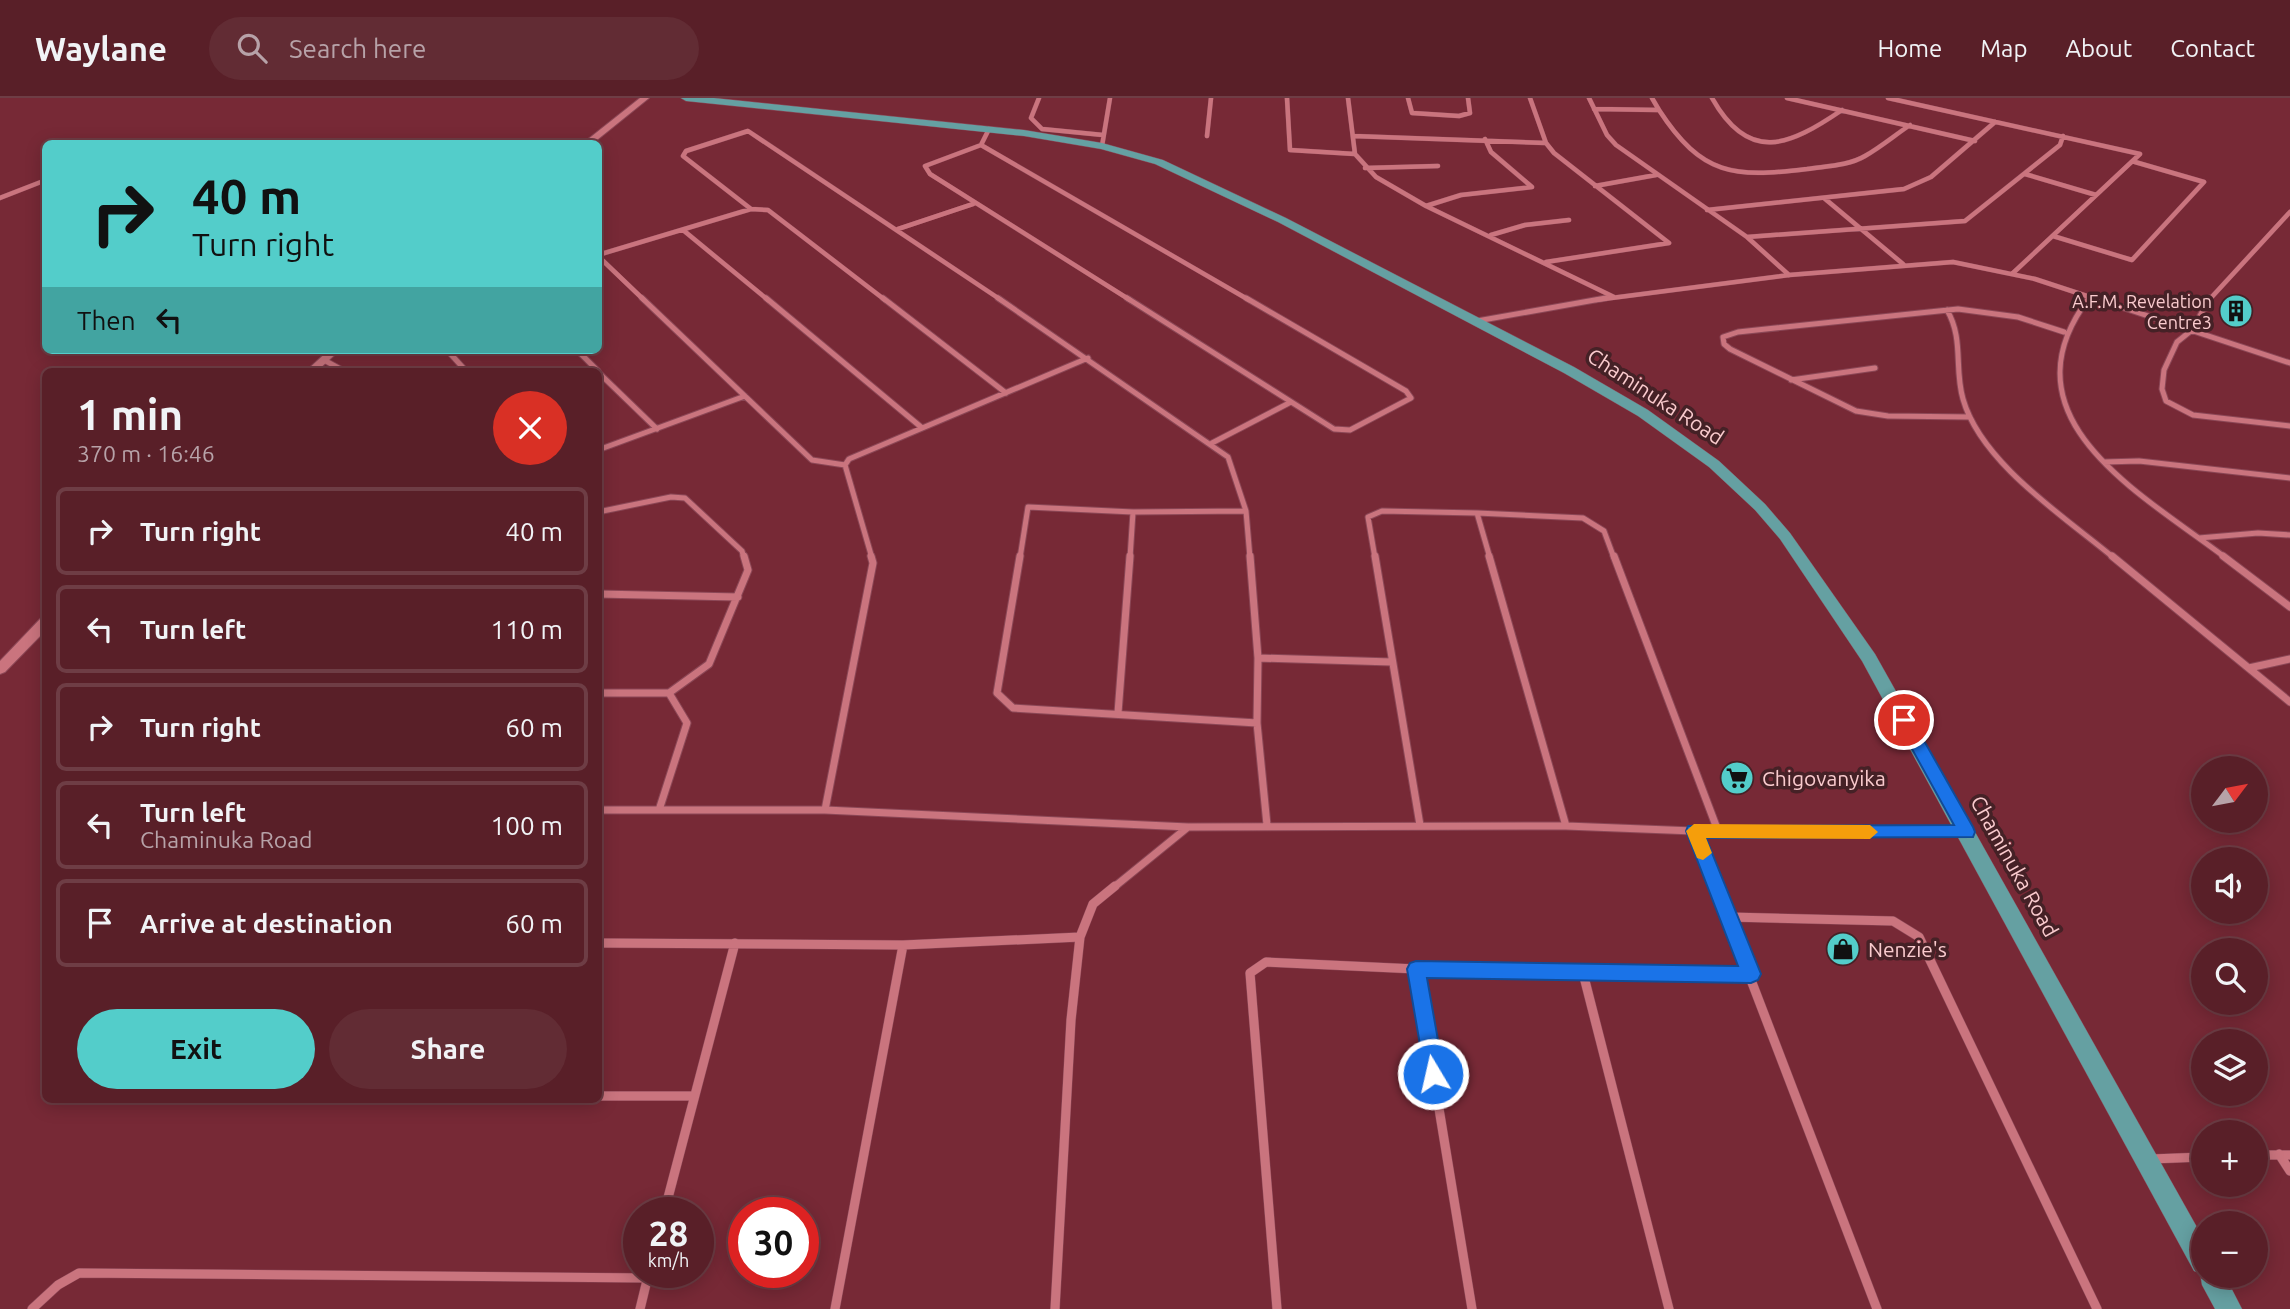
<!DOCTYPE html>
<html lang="en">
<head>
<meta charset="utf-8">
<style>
	:root { --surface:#591f28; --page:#622c34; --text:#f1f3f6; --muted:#b7a2a8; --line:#6e3d45; --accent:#53cdca }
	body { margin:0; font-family:Ubuntu,sans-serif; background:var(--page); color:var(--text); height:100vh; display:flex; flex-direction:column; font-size:26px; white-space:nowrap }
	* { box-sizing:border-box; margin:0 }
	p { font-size:23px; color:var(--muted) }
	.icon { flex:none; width:38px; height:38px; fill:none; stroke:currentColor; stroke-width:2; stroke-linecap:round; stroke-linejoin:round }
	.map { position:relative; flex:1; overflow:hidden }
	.side { position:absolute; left:42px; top:270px; width:560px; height:735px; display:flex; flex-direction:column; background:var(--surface); border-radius:10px; box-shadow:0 4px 18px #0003,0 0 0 2px var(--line) }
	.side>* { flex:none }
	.top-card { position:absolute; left:42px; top:42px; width:560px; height:214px; border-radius:10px; box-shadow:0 4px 18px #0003,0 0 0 2px var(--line); background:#53cdca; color:#111; overflow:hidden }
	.needle { width:46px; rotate:58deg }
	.buttons { position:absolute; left:2191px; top:658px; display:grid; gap:14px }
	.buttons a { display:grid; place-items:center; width:77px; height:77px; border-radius:50%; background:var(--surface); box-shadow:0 4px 18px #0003,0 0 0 2px var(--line); font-size:35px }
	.speed { position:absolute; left:623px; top:1099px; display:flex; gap:14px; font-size:35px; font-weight:700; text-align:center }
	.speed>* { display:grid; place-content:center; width:91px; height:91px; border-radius:50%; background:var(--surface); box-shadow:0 4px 18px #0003,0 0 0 2px var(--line); line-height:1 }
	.speed small { font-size:18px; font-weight:400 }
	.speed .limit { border:10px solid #d22; background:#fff; color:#111 }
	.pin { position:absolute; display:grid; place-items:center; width:60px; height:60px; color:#fff; margin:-30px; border:4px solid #fff; border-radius:50%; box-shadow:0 2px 7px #0007 }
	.me { position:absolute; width:77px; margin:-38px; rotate:351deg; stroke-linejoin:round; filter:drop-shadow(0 0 5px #0008) }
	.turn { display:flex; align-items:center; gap:24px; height:147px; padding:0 35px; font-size:32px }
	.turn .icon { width:91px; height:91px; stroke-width:2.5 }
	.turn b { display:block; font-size:49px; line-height:60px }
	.then { display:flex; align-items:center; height:66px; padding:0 35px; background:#0003; gap:14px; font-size:26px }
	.round { display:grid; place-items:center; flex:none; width:74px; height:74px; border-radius:37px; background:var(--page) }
	.head { display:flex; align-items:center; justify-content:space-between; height:119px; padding:0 35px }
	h1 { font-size:42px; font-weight:700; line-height:52px }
	.button { display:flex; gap:14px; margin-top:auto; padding:14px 35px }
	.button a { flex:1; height:80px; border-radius:42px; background:var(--accent); color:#111; font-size:28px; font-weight:700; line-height:80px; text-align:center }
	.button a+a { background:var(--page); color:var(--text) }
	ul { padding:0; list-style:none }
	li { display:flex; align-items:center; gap:21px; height:88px; margin:0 14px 10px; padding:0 21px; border:4px solid var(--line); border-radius:10px }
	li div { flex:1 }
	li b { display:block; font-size:26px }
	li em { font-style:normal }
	header { display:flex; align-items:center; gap:42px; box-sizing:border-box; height:98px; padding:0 35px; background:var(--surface); border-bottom:2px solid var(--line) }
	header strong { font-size:33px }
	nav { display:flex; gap:38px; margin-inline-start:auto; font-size:24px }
	.search { width:490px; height:63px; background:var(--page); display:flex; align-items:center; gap:18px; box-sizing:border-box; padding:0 24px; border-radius:38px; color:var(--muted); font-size:26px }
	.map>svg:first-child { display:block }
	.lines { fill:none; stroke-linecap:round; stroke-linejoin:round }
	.minor-far3-casing { stroke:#8b4756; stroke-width:5 }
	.minor-far2-casing { stroke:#8b4756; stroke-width:7 }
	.minor-far1-casing { stroke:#8b4756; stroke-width:9 }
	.minor-casing { stroke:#8b4756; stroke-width:10 }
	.secondary-casing { stroke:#8b4756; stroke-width:2 }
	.primary-casing { stroke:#8b4756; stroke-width:1 }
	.minor-far3 { stroke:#ca747e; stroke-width:4.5 }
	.minor-far2 { stroke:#ca747e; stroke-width:5 }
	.minor-far1 { stroke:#ca747e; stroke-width:7 }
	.minor { stroke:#ca747e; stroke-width:9 }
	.secondary { fill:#ca747e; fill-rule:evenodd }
	.primary { fill:#65a0a2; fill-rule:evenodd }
	.route { fill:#1a73e8; stroke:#114b97; stroke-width:2 }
	.slow { fill:#f59e0b }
	.labels { text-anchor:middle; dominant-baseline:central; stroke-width:7; stroke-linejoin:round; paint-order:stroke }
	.far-poi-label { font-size:18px; fill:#facbce; stroke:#452126; text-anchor:end }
	.street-label { font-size:21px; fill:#facbce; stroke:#452126 }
	.poi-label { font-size:21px; fill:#facbce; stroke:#452126; text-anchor:start }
</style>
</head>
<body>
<header>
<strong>Waylane</strong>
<div class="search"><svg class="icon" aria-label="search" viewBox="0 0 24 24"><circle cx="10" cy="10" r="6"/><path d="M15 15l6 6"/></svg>Search here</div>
<nav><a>Home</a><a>Map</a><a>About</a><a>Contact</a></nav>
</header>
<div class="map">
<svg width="2290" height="1211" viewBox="0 0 2290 1211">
	<rect width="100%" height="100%" fill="#772936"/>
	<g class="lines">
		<defs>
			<path id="minor-far3" d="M1039 0 1031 20 1042 31 1103 37
				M1287 0 1290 52 1355 56
				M1348 0 1355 56 1376 79 1426 108 1614 199
				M1408 0 1412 15 1459 18 1470 15 1468 0
				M1530 0 1546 45 1554 55 1669 145 1546 164
				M1589 0 1607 37 1616 47 1747 139 1789 177
				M1652 0 1659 12
				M1712 0C1749 66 1789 48 1842 12
				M1787 0 1975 43
				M1888 0 2140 56 2013 175
				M1594 11 1659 12C1702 78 1734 80 1807 71 1826 68 1848 68 1865 58 1881 49 1895 37 1910 27
				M1207 38 1211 0
				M1353 38 1546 45
				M981 47 1249 202
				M981 47 925 68 930 76 1130 202
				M981 47 989 31
				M1102 48 1110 0
				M1365 70 1438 68
				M2025 76 2096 97
				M1595 88 1656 77
				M0 100 46 82
				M1824 100 1903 166
				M1426 108 1461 97 1532 89 1491 54 1485 41
				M751 111 683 58 686 53 748 33 1001 202
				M1707 112 1904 91 1931 79 1995 24
				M898 131 973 106
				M683 132 768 202
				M1491 137 1525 127 1569 122
				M2053 138 2132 162 2204 84 2135 64
				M1747 139 1965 123 2060 47 2063 38
				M598 157 751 111 768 112 885 202
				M598 158 644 202
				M1596 202 1789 177 1953 164 2035 181 2099 202
				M2088 202 2090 199
				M2209 202 2290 114"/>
			<path id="minor-far2" d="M642 200 812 362 845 367 849 361 1088 260
				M766 200 921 329
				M883 200 1006 295
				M998 200 1228 359 1246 413 1250 460
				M1127 200 1334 331 1350 332 1411 300 1406 293 1246 200
				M2089 200C1998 320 2142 396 2226 460
				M2094 200 2290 265
				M2210 200 2192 232 2177 244 2164 272 2162 291 2166 303 2193 317 2290 328
				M1947 212C1964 241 1954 270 1963 301 1981 365 2065 419 2114 460
				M1477 223 1606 200
				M447 252 466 273
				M577 252 598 273
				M324 262 344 273
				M598 274 657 331
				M1791 282 1875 270
				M1970 319 1888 318 1856 313 1730 251 1724 246 1723 239 1738 234 1958 211 2018 219 2064 234
				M1212 345 1291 304
				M598 352 745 298
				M2104 364 2139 363 2290 380
				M845 367 872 460
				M598 414 671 399 685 400 742 453 744 460
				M1477 415 1583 420 1604 433 1614 460
				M2199 440 2258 435 2290 437
				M1020 460 1028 409 1133 414 1246 413
				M1130 460 1133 414
				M1375 460 1368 419 1382 413 1477 415 1490 460"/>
			<path id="minor-far1" d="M871 458 873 465 825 712 1188 729
				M1020 458 997 595 1013 610 1257 625
				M1250 458 1258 560 1257 625 1267 727
				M1375 458 1420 727
				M1489 458 1566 728
				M1614 458 1718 733
				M2112 458 2290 604
				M2223 458 2290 509
				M598 496 738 499
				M1258 560 1392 564
				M2249 570 2290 561
				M598 595H669
				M1118 615 1130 458
				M598 712H825
				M659 712 687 625 669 595 709 566 748 472 744 458
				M1694 733 1716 790
				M1113 790 1188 729 1566 728 1694 733 1963 734"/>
			<path id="minor" d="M1715 788 1877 1211
				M1729 819 1893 823 1919 839 2097 1211
				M598 845 903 847 1080 839
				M1416 871 1472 1211
				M1583 875 1669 1211
				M598 998H694
				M2279 1056 2290 1073
				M2256 1057H2290
				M2151 1061 2203 1059
				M664 1115 735 845
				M32 1211 58 1187 79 1175 647 1180
				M640 1211 649 1174
				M835 1211 903 847
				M1055 1211 1071 922 1080 839 1093 806 1115 788
				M1277 1211 1250 875 1266 864 1416 871 1751 876"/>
			<path id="secondary" d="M640 0H649L592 46H582Z
				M329 252H340L317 273H306Z
				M46 519V532L5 574 0 576V563L41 520Z"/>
			<path id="primary" d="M681 0H714L1024 32 1102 45 1163 62 1286 120 1574 269 1648 312 1719 363 1765 406 1790 435 1875 556 2203 1140V1178H2225L2242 1211H2215L2202 1187 2200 1175 2194 1173 1862 563 1780 441 1755 412 1709 369 1638 318 1564 275 1278 124 1155 66 1101 51 1024 38 686 3Z"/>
		</defs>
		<!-- minor-far3 casing -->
		<use href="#minor-far3" class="minor-far3-casing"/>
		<!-- minor-far2 casing -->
		<use href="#minor-far2" class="minor-far2-casing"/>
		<!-- minor-far1 casing -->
		<use href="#minor-far1" class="minor-far1-casing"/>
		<!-- minor casing -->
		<use href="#minor" class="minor-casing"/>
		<!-- secondary casing -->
		<use href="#secondary" class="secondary-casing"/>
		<!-- primary casing -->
		<use href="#primary" class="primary-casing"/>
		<!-- minor-far3 -->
		<use href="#minor-far3" class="minor-far3"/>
		<!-- minor-far2 -->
		<use href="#minor-far2" class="minor-far2"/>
		<!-- minor-far1 -->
		<use href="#minor-far1" class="minor-far1"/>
		<!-- minor -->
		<use href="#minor" class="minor"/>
		<!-- secondary -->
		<use href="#secondary" class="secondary"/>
		<!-- primary -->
		<use href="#primary" class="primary"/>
	</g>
	<!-- route -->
	<path class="route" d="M1904 616 1910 618 1973 729 1975 734 1973 739 1706 740 1761 876 1758 882 1751 885 1427 880 1444 976 1441 982 1433 985 1426 982 1407 871 1410 865 1416 863 1738 868 1686 733 1688 728 1954 727 1896 622Z"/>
	<!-- slow -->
	<path class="slow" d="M1694 726 1870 727 1878 734 1870 741 1706 740 1712 755 1703 762 1697 760 1686 733Z"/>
	<!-- icons -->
	<defs>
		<symbol id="building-disc" viewBox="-11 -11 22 22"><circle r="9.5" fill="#53cdca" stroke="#452126"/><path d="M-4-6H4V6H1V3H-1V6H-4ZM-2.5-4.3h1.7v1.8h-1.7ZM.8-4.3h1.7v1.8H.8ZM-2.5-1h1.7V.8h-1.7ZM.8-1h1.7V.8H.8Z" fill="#111"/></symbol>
		<symbol id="supermarket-disc" viewBox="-11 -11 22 22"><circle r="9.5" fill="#53cdca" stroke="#452126"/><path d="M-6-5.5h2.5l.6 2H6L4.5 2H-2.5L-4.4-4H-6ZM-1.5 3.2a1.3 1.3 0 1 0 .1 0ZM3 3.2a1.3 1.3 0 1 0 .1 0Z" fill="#111"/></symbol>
		<symbol id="shop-disc" viewBox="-11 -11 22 22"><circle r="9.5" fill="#53cdca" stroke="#452126"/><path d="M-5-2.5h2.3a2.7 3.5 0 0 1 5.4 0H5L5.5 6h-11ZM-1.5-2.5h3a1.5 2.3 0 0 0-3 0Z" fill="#111"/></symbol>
	</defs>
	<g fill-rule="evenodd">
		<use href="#building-disc" x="2217" y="194" width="38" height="38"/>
		<use href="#supermarket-disc" x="1718" y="661" width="38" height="38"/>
		<use href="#shop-disc" x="1824" y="832" width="38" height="38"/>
	</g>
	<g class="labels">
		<!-- far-poi labels -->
		<g class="far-poi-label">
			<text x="2212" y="203">A.F.M. Revelation<tspan x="2212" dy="21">Centre3</tspan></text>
		</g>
		<!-- street labels -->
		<g class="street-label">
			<text transform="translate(1656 298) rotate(33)">Chaminuka Road</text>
			<text transform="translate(2015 768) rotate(61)">Chaminuka Road</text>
		</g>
		<!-- poi labels -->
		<g class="poi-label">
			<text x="1762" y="680">Chigovanyika</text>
			<text x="1868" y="851">Nenzie's</text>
		</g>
	</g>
</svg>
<div class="buttons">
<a><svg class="needle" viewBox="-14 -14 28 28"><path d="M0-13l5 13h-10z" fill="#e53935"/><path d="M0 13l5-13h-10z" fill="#b7a2a8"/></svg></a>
<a><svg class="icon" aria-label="sound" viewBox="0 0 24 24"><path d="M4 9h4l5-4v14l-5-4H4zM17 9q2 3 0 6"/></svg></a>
<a><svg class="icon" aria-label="search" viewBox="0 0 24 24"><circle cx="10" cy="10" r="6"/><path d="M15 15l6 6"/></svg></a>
<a><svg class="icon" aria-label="layers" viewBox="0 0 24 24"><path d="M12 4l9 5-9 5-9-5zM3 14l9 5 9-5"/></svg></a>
<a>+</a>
<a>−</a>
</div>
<div class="speed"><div>28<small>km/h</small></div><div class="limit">30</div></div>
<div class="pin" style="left:1904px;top:622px;background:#d93025"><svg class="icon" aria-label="arrive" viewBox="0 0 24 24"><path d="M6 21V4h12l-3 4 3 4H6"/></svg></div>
<svg class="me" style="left:1433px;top:976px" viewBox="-20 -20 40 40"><circle r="17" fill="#1a73e8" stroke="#fff" stroke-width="3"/><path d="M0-11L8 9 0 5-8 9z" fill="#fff"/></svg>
<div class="top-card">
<div class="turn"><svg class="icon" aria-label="right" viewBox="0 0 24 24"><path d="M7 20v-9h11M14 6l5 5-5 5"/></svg><div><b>40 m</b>Turn right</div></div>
<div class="then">Then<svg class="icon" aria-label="left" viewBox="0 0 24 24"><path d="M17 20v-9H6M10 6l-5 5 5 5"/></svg></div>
</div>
<section class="side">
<div class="head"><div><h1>1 min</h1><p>370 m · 16:46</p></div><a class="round" style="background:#d93025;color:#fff"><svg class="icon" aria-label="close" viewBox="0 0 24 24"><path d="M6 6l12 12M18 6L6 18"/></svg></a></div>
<ul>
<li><svg class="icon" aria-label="right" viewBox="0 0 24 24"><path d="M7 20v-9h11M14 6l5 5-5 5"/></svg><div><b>Turn right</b></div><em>40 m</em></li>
<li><svg class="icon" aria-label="left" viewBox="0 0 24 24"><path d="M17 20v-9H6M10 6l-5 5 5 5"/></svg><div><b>Turn left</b></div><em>110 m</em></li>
<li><svg class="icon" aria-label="right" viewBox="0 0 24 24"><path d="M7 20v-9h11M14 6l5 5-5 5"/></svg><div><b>Turn right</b></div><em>60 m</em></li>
<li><svg class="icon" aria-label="left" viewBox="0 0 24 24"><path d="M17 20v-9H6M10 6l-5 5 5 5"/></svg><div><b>Turn left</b><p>Chaminuka Road</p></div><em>100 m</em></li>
<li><svg class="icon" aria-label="arrive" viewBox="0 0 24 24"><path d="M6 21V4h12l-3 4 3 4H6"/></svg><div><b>Arrive at destination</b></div><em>60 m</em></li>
</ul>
<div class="button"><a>Exit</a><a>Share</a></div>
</section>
</div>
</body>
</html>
